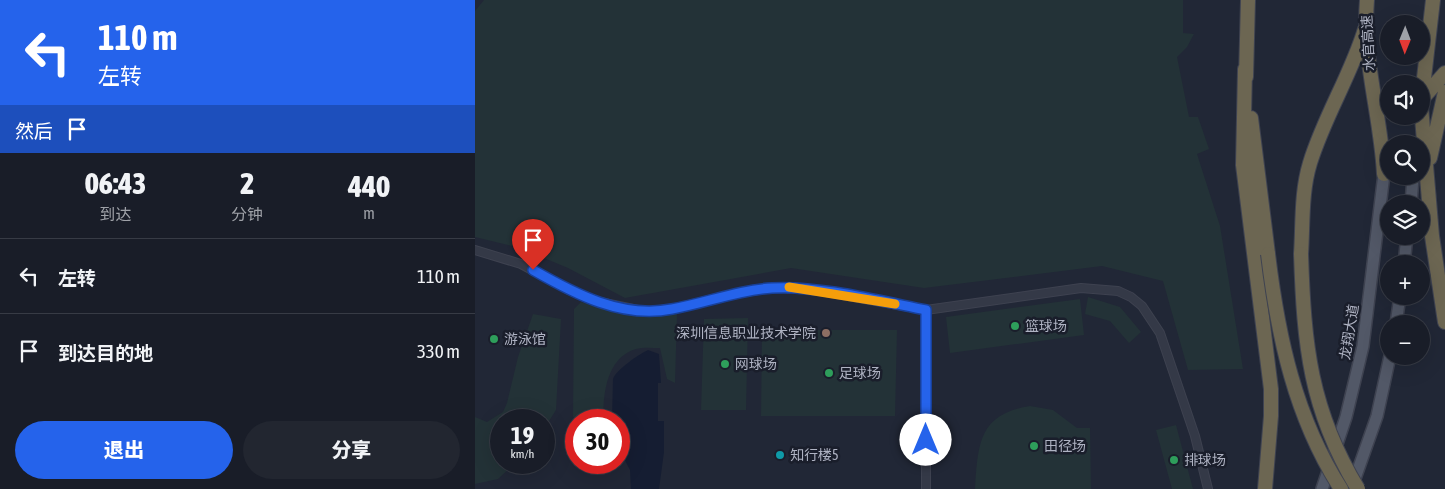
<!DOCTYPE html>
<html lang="zh">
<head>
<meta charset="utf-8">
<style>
	:root { --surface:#191d28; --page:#222630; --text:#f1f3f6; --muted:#9fa2a8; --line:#373b45; --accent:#2563eb }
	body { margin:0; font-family:"Asap Condensed","Noto Sans SC",sans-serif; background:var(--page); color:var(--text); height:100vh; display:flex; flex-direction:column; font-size:19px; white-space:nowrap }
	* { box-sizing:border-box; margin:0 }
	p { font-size:16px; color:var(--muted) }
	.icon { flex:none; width:28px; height:28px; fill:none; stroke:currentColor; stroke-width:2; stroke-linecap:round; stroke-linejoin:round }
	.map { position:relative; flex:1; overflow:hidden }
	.side { display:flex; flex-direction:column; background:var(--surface); width:475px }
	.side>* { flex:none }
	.banner { background:#2563eb; color:#fff; overflow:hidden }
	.needle { width:32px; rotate:181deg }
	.tools { position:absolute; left:905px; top:15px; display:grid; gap:10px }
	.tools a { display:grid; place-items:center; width:50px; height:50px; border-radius:50%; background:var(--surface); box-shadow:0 5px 20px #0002,0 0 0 1px var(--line); font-size:25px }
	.speed { position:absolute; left:15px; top:409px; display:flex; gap:10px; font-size:25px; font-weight:700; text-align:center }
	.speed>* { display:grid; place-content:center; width:65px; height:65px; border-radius:50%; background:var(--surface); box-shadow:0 5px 20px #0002,0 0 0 1px var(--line); line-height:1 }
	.speed small { font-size:12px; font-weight:400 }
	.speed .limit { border:8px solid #d22; background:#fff; color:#111 }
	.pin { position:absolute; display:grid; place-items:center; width:42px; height:42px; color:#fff; margin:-51px -21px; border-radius:50% 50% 50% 0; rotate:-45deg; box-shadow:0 0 5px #0007 }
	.pin .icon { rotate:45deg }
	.me { position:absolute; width:55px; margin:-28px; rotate:0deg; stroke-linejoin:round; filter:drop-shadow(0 0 4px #0008) }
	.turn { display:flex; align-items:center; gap:18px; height:105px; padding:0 15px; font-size:22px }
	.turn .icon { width:65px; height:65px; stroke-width:2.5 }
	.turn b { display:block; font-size:35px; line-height:42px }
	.then { display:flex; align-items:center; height:48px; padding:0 15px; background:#0003; gap:10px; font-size:19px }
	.eta { display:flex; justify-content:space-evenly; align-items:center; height:85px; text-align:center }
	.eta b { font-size:30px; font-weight:800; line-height:35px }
	.action { display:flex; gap:10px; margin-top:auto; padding:10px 15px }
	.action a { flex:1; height:58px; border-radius:30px; background:var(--accent); color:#fff; font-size:20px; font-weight:800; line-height:58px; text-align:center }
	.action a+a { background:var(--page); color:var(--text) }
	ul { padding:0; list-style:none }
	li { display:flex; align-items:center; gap:15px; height:75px; padding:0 15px; border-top:1px solid var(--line) }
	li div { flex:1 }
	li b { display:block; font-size:19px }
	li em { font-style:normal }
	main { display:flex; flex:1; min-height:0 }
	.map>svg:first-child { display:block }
	.green { fill:#233237 }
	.water { fill:#151d32 }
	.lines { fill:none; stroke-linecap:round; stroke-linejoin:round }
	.street-casing { stroke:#3e4250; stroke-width:10 }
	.primary-casing { stroke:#3e4250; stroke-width:14 }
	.highway-casing { stroke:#3f4351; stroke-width:16 }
	.street { stroke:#343947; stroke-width:8 }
	.primary { stroke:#525867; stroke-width:11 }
	.highway { stroke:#6c6652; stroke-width:14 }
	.highway-bridge-casing { stroke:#3f4351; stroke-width:16; stroke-linecap:butt }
	.highway-bridge { stroke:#6c6652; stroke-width:14 }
	.route-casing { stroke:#184099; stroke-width:12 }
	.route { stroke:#2563eb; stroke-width:9 }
	.slow { stroke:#f59e0b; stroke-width:9 }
	.leisure-dot { fill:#2e9e5b; stroke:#1a1e2b; stroke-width:2 }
	.education-dot { fill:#8d6e63; stroke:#1a1e2b; stroke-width:2 }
	.culture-dot { fill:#0f9aa8; stroke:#1a1e2b; stroke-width:2 }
	.labels { text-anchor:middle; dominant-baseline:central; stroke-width:5; stroke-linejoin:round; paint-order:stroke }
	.street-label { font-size:14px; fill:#afb3c3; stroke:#1a1e2b }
	.poi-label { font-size:14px; fill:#afb3c3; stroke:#1a1e2b; text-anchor:start }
</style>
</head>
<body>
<main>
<section class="side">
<div class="banner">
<div class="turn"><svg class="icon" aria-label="left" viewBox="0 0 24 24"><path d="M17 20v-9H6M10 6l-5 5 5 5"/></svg><div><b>110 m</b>左转</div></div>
<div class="then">然后<svg class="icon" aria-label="arrive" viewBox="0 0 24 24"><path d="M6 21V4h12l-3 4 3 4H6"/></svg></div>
</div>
<div class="eta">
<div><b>06:43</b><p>到达</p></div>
<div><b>2</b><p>分钟</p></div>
<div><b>440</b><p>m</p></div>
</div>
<ul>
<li><svg class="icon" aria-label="left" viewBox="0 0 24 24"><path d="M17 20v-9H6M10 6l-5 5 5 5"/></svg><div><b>左转</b></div><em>110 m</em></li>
<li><svg class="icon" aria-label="arrive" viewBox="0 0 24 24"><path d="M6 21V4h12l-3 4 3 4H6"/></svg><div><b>到达目的地</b></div><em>330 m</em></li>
</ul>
<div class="action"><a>退出</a><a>分享</a></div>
</section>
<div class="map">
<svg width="970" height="489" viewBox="0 0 970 489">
	<rect width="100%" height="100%" fill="#212736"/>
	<!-- green -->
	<path class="green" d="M9 0H708V33L719 34 712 47 702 57 714 117H723L734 149 722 154 745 226 768 369 713 370 688 281 627 266 449 288 316 268 150 298 93 268 45 248 0 237V11Z
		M613 297 645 307 666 332 654 343 635 321 610 314Z
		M605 299 609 335 475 353 471 317Z
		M106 302 145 313 202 314 200 383 192 379 185 348C177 348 168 347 161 349 132 357 127 395 129 420H107L98 417 99 309Z
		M58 314 86 319 81 410 69 429V420H26V462L40 463 23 479 0 484V417L12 422 28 412 32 403 43 357Z
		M273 318 271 410H226L229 319Z
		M287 330H422L420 416H286Z
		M555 406 578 410 602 428H615L616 489H500C503 445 503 414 555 406Z
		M701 425 718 489H697L681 430Z"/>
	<!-- water -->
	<path class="water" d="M173 350 184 354 186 383H183V421H189V452L184 489H156L155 470 144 449V420H137L138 379C141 370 164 354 173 350Z"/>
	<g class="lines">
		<defs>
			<path id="street" d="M0 250 46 264 94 290 120 301 168 311 197 309 263 293 298 288 334 289 451 310 606 288 643 291 656 297 667 306 685 333 720 436 733 489
				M451 310V489"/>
			<path id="primary" d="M936 204 938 177
				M929 264 932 236
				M921 324 925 296
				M877 487 902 416 915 356
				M847 489 871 417 888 346 909 174"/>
			<path id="highway" d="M892 0C887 60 906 115 909 174
				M770 69 768 165 796 389V416L790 489
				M771 77 773 0
				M947 99 970 73
				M946 104 958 0
				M946 106 957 236 970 322
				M776 118 793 254
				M955 158 970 92
				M938 177V176
				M826 254C828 225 826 192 835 163 849 117 876 75 890 29"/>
		</defs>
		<!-- street casing -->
		<use href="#street" class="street-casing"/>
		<!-- primary casing -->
		<use href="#primary" class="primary-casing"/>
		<!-- highway casing -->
		<use href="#highway" class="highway-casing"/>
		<!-- street -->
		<use href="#street" class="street"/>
		<!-- primary -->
		<use href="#primary" class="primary"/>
		<!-- highway -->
		<use href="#highway" class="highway"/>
		<defs>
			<path id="highway-bridge" d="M793 254C803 337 820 417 866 489
				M826 254C829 345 835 410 883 489"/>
		</defs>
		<!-- highway-bridge casing -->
		<use href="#highway-bridge" class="highway-bridge-casing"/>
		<!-- highway-bridge -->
		<use href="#highway-bridge" class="highway-bridge"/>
	</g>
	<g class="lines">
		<defs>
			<path id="route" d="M58 270C100 294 147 319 197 309 231 303 263 290 297 288 342 285 406 301 451 310V440"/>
		</defs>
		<!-- route casing -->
		<use href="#route" class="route-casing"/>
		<!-- route -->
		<use href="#route" class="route"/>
		<!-- slow -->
		<path class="slow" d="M314 287 420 304"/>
	</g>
	<!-- markers -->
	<g class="leisure-dot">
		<circle cx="540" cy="326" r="5"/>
		<circle cx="19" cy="339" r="5"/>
		<circle cx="250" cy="364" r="5"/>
		<circle cx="354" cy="373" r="5"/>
		<circle cx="559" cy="446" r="5"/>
		<circle cx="699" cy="460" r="5"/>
	</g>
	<circle class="education-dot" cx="351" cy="333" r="5"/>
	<circle class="culture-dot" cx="305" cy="455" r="5"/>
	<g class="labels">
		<!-- street labels -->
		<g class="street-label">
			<text transform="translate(893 43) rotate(-93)">水官高速</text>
			<text transform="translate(874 332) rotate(-81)">龙翔大道</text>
		</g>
		<!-- poi labels -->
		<g class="poi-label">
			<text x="550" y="326">篮球场</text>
			<text x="341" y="333" text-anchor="end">深圳信息职业技术学院</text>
			<text x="29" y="339">游泳馆</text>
			<text x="260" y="364">网球场</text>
			<text x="364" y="373">足球场</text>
			<text x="569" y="446">田径场</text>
			<text x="315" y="455">知行楼5</text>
			<text x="709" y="460">排球场</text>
		</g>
	</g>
</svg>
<div class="tools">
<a><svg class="needle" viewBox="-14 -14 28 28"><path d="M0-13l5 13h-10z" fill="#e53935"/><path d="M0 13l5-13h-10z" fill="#9fa2a8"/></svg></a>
<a><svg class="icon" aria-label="sound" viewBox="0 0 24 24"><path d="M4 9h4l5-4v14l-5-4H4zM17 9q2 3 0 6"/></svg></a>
<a><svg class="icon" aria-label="search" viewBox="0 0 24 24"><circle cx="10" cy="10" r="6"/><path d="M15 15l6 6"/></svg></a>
<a><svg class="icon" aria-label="layers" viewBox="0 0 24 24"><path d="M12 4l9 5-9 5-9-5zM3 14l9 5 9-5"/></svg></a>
<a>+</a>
<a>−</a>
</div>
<div class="speed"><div>19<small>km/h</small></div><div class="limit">30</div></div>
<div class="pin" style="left:58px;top:270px;background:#d93025"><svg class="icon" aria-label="arrive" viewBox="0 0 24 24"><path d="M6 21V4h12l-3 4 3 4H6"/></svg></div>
<svg class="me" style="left:451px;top:440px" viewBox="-20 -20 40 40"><circle r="19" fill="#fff"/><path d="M0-13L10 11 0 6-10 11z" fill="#2563eb"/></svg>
</div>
</main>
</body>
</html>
